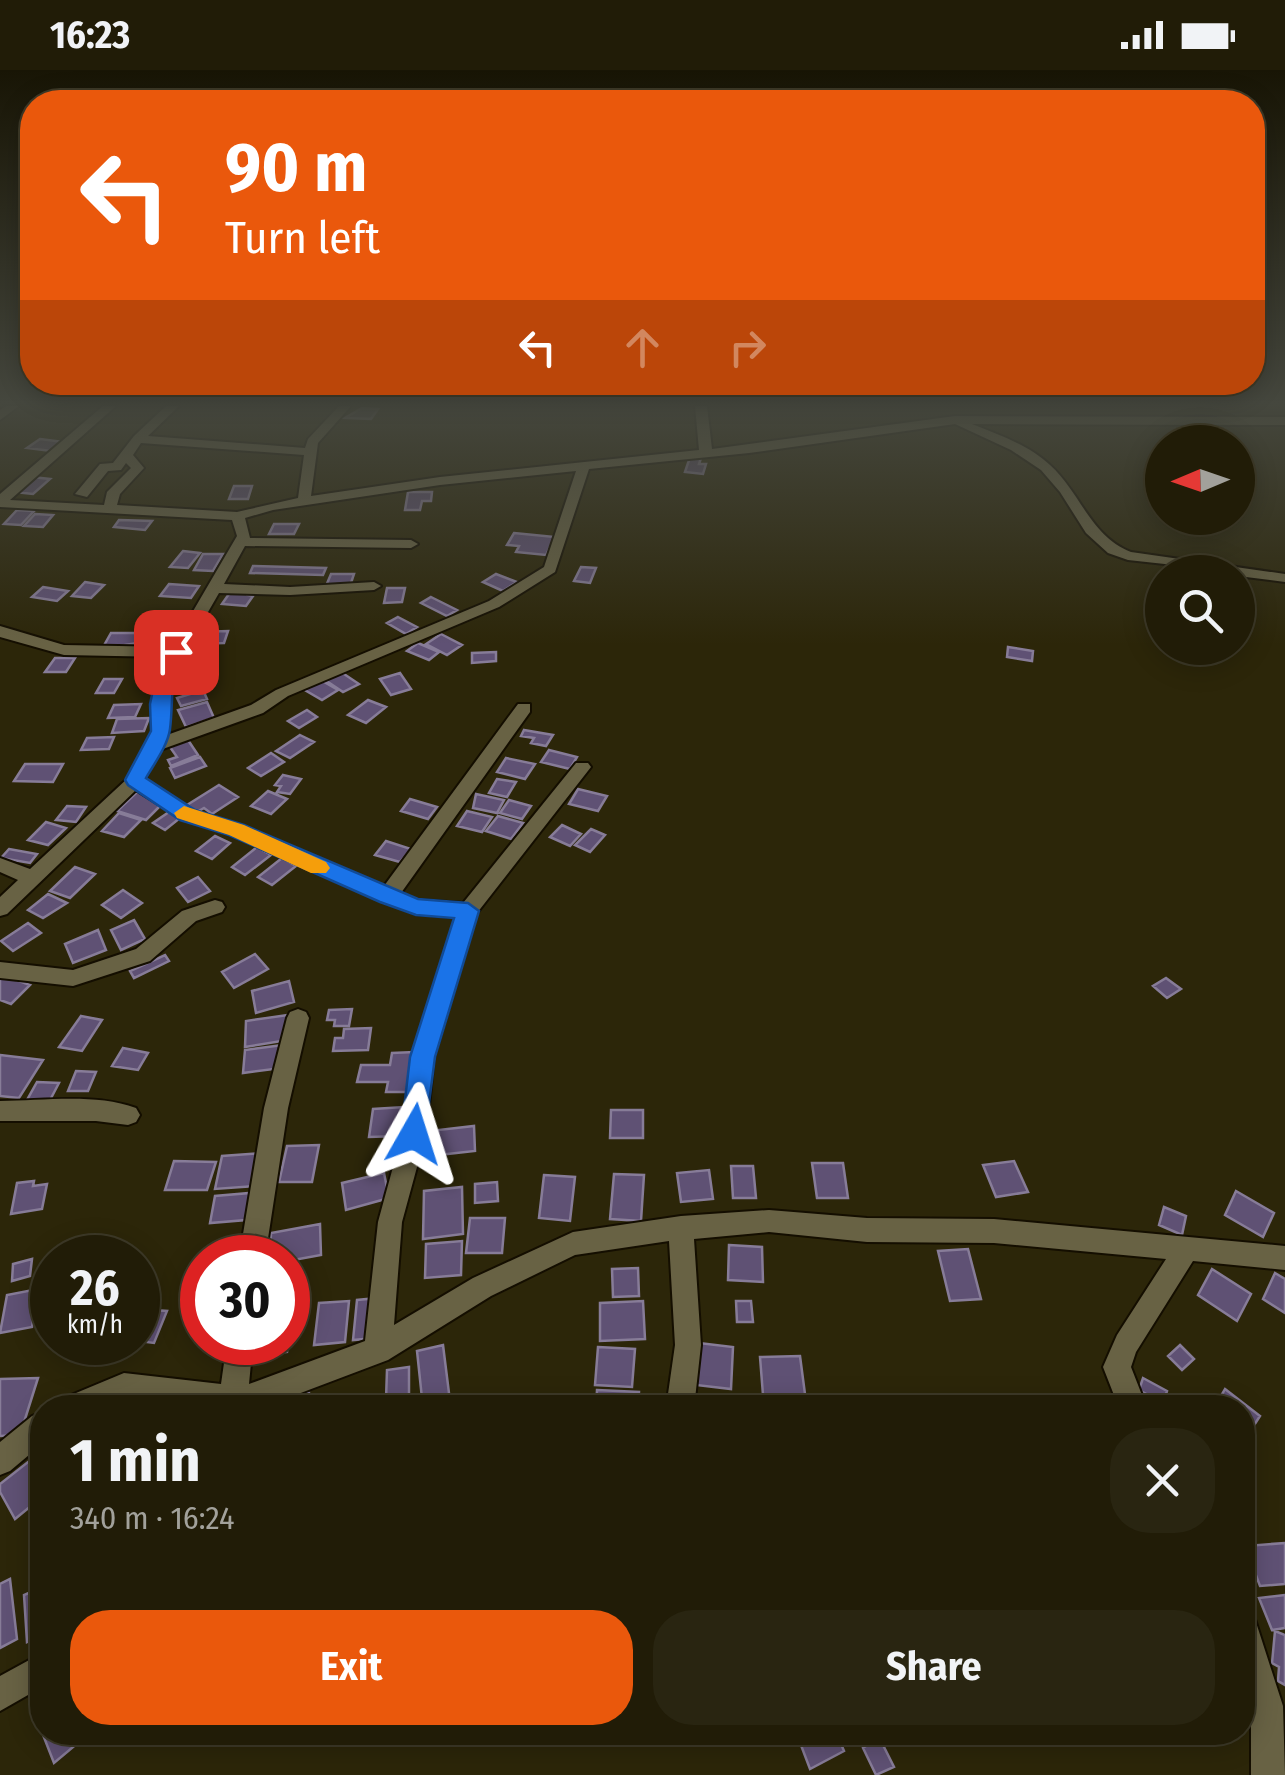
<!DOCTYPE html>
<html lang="en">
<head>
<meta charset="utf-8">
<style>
	:root { --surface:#211c07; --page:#292511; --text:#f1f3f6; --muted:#a2a19b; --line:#3e3a28; --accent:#ea580c }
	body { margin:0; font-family:"Fira Sans Condensed",sans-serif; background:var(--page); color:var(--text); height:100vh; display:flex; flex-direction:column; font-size:38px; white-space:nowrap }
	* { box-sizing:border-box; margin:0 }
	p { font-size:32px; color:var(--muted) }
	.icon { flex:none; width:55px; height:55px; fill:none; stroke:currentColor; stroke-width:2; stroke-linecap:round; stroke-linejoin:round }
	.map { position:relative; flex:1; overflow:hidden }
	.drawer { position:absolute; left:30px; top:1325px; width:1225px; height:350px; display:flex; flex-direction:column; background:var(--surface); border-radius:40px; box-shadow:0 5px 25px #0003,0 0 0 2px var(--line) }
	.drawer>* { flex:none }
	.guide { position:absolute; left:20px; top:20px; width:1245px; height:305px; border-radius:40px; box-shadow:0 5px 25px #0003,0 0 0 2px var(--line); background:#ea580c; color:#fff; overflow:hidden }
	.needle { width:65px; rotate:268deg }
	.controls { position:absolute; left:1145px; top:355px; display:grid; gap:20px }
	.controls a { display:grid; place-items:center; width:110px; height:110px; border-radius:50%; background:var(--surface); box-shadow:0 5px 25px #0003,0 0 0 2px var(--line); font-size:50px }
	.speed { position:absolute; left:30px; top:1165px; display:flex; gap:20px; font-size:50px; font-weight:700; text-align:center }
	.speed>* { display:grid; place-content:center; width:130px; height:130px; border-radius:50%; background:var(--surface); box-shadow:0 5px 25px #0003,0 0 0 2px var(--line); line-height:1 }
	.speed small { font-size:25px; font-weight:400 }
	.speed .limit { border:15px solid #d22; background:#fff; color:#111 }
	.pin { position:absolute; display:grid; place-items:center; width:85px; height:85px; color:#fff; margin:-42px; border-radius:20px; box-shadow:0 5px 15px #0006 }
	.me { position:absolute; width:110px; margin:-55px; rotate:6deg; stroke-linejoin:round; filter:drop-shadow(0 0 8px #0008) }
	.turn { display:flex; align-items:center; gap:35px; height:210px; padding:0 40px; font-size:45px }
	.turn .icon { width:130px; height:130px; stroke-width:2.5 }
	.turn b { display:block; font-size:70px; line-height:85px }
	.lanes { display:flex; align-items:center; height:95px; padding:0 40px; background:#0003; justify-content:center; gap:50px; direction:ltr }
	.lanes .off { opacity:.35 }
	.round { display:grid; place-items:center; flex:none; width:105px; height:105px; border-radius:40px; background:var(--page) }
	.head { display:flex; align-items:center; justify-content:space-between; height:170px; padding:0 40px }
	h1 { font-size:60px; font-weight:700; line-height:75px }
	.action { display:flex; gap:20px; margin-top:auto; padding:20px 40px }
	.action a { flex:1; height:115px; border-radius:40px; background:var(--accent); color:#fff; font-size:40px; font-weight:700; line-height:115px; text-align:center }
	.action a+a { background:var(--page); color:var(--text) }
	.status { display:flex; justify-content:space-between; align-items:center; height:70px; padding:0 50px; background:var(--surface); direction:ltr }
	.status svg { height:28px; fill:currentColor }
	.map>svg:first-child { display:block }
	.building { fill:#5f5174; stroke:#877c98; stroke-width:2.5 }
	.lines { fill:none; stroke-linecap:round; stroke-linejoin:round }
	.minor-casing { stroke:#140e00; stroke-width:4 }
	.minor { fill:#686244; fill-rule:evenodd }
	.route { fill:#1a73e8; stroke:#114b97; stroke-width:2.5 }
	.slow { fill:#f59e0b }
</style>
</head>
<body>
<div class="status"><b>16:23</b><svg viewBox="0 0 49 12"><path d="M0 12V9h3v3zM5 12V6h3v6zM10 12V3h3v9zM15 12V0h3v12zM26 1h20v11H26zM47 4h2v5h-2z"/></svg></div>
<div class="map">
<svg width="1285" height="1705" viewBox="0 0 1285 1705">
	<rect width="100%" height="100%" fill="#2c2609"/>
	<!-- building -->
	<path class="building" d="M362 338 378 339 371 349 345 348Z
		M40 369 64 372 51 381 27 378Z
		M690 387 701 388 699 394H706L703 404 685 402Z
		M32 407 50 409 33 424 15 422Z
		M234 416H252L248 429H229Z
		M408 422H432L431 431H422L420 440H405Z
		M17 440 34 441 21 455 4 454Z
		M35 444 53 445 43 457 24 456Z
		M119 450 152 451 145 460 114 457Z
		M274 454H299L294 464H269Z
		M514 463 555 467 546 485 516 482 519 476 507 475Z
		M183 481 200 483 188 498 170 497Z
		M203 484H223L213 501 194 500Z
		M253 496 326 498 323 505 250 503Z
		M581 497 596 498 590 513 574 511Z
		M331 504H354L350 516H326Z
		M496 504 517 512 503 521 483 512Z
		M85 512 104 515 91 528 72 526Z
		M169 514 199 516 191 528 160 526Z
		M43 517 68 521 57 531 32 527Z
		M387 518H405L402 532 384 533Z
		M231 521 250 522 248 525 253 526 246 536 222 534Z
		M431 527 457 540 447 546 421 533Z
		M398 547 417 557 406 564 387 553Z
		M228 561 224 573 193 574 197 562Z
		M111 563H142L137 573 102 579Z
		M441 564 462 575 447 585 426 574Z
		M418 573 439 582 429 590 407 581Z
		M1008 577 1033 581 1032 591 1007 587Z
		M496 582V591L472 593V583Z
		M55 588H75L66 602H45Z
		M341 602 359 614 343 622 325 610Z
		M400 603 411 619 391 625 380 609Z
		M104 609H122L114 623H96Z
		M319 609 338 620 322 630 303 619Z
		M203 620 207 629 181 636 177 628Z
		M368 630 386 637 366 653 348 645Z
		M207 632 214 648 186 657 178 640Z
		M141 634 135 647 108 648 114 635Z
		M307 640 317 647 299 658 288 651Z
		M149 648 144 661 112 663 117 649Z
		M524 660 553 665 546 676 531 673 534 668 521 666Z
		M300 665 314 672 290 688 276 681Z
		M114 667 109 679 81 680 87 668Z
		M188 670 198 685 171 696 168 690 177 687 170 677Z
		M549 680 577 687 570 699 541 692Z
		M271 683 284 692 261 706 248 698Z
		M200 687 206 696 175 708 170 698Z
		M506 688 535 694 525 709 497 702Z
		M25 694H63L53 712 14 711Z
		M283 705 301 709 290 724 277 722 281 716 275 715Z
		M497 709 516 712 507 727 489 723Z
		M219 715 238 727 212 744 204 738 197 742 187 735Z
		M578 719 607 726 598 741 569 734Z
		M268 721 287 729 271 744 251 736Z
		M137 722 165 731 146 750 117 741Z
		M476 724 504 730 497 743 473 738Z
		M410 729 437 737 428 749 401 741Z
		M509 730 531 736 522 749 500 743Z
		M67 736 86 737 76 752 56 750Z
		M467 741 492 747 482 762 457 756Z
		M169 742 180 748 165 760 153 753Z
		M119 743 141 750 124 767 102 761Z
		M498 746 523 753 511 769 486 761Z
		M46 752 66 758 48 775 28 770Z
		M562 755 581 764 570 776 550 767Z
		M591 759 605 765 590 782 575 775Z
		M215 766 230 773 212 789 196 781Z
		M386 771 411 779 400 792 375 785Z
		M257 777 271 785 245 805 232 797Z
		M9 779 37 784 30 793 1 788Z
		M282 788 296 796 272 815 258 807Z
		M75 797 95 804 70 828 50 821Z
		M198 807 210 821 188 832 177 818Z
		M123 820 142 833 121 848 102 835Z
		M48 824 67 833 43 848 28 840Z
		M134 850 145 869 121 880 111 860Z
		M28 853 41 863 13 881 1 871Z
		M98 860 106 880 73 893 65 874Z
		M255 884 268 899 234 918 222 902Z
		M165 885 169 891 134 908 130 901Z
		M0 904 30 915 11 934 0 930Z
		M1166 908 1181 919 1167 928 1153 916Z
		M289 911 294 932 256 943 252 921Z
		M352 939 349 956H334L335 950H327L329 940Z
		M288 945V970L245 977 246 951Z
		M81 946 102 950 82 981 59 977Z
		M371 958 368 980 333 981 335 968H343L344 959Z
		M283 975 282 998 243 1003 245 980Z
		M123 978 148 983 138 1000 112 996Z
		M414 982 408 1022H386L388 1012H357L361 995H390L392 983Z
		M0 985 43 990 19 1028 0 1026Z
		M76 1001 96 1002 88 1021H68Z
		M37 1012 59 1013 49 1032 27 1030Z
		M404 1037 401 1066 369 1067 373 1039Z
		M611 1040H643V1068H610Z
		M474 1056 475 1081 438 1085V1060Z
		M319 1075 312 1112H279L287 1076Z
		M262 1083 256 1116 215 1119 222 1086Z
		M174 1091 216 1092 207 1120H165Z
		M1014 1091 1028 1122 996 1127 983 1095Z
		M812 1093H843L848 1128H817Z
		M731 1096H753L756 1128H733Z
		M709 1100 713 1129 681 1132 677 1103Z
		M384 1103 389 1128 346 1140 342 1113Z
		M614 1104 644 1105 641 1151 610 1149Z
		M544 1105 575 1107 570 1151 539 1148Z
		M34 1111 33 1116 47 1114 42 1139 11 1144 17 1113Z
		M497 1112 498 1131 475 1133V1114Z
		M462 1117 463 1164 423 1169 424 1121Z
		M1236 1121 1274 1143 1263 1167 1225 1145Z
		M250 1123 246 1150 210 1153 215 1126Z
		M1164 1137 1186 1146 1182 1165 1159 1155Z
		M470 1148H505L502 1183H466Z
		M320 1154 321 1185 288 1191V1188H270L271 1163Z
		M462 1171 461 1205 425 1208 426 1174Z
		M729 1175 762 1177 763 1212 728 1210Z
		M968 1179 981 1229 950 1231 938 1181Z
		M32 1189 30 1206 12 1211 13 1194Z
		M638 1198 639 1226 613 1227 612 1199Z
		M1212 1199 1251 1224 1237 1251 1198 1225Z
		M1275 1203 1285 1209V1243L1263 1229Z
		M38 1219 32 1257 0 1263 7 1225Z
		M378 1228 375 1268 353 1270 357 1230Z
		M349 1231 345 1272 314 1275 319 1233Z
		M643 1231 645 1269 600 1271V1233Z
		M736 1231H751L753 1252H737Z
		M138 1239 167 1241 154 1273 138 1271Z
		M288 1241H291L287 1282 254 1286 256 1272H288Z
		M699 1273 733 1277 731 1319 696 1315Z
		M443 1275 450 1331 423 1338 417 1281Z
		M1180 1275 1194 1289 1182 1300 1168 1286Z
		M598 1277 635 1279 632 1317 595 1315Z
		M800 1286 805 1324 763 1325 760 1287Z
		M409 1297V1338H353V1332L386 1329 387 1300Z
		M38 1308 20 1365 0 1366V1309Z
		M1143 1308 1167 1321 1163 1333 1139 1320Z
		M1225 1319 1260 1346 1242 1374V1338H1214Z
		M597 1320 639 1322 638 1338H596Z
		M309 1323 310 1338H277V1331Z
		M42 1381V1427L15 1449 0 1422V1414Z
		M1285 1473V1514L1260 1516 1245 1476Z
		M10 1509 17 1569 0 1578V1514Z
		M42 1517V1565L27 1572 24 1525Z
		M1285 1525V1558L1272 1560 1259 1528Z
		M1275 1561 1285 1565V1615L1278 1611 1279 1597 1272 1593Z
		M42 1648V1662H91L54 1693 38 1652Z
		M796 1662H836L844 1681 810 1699Z
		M879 1667 894 1697 876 1705 863 1678Z"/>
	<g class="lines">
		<defs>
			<path id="minor" d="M6 336H19L0 350V340Z
				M103 336H116L10 430 104 435 107 422 131 398 126 393 121 400 108 401 87 427 75 424 100 394 113 393 134 366 166 336H179L148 366 305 378 308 369 339 336H351L318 373 311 426 440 407 699 380 695 336H707L712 379 955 346 1285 347V355L972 354C999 365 1029 375 1050 395 1081 423 1090 466 1131 482L1285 504V512L1238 506V502L1128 490 1108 483 1086 463 1060 422 1041 400 1011 380 955 354 749 383 589 399 555 502 499 537 288 626 263 643 160 680 145 709 194 741 243 756 384 816 518 634H530V642L401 823 418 830 463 833 576 693H588L591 697 477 843 434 987 426 1064 402 1152 394 1255 473 1208 573 1162 681 1146 769 1140 867 1148 994 1149 1285 1176V1200L1193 1191 1136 1282 1131 1297 1147 1338H1119L1103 1297 1117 1265 1166 1189 994 1173 867 1172 769 1162 694 1169 701 1275 694 1338H666L675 1275 669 1171 575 1185 491 1226 388 1290 261 1338H186L124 1331 108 1338H60L64 1328 124 1303 221 1314 227 1272H253L249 1314 365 1271 378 1152 402 1064 412 987 456 847 416 844 381 831 229 764 182 749 136 720 7 844 0 846V827L18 810 0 802V788L30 799 128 708 153 661 152 634 158 601 166 587 64 585 0 567V556L64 575 172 577 237 466 232 450 0 437V424ZM141 373 304 385 298 428 237 442 117 435 120 424 144 398 133 385ZM576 401 544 497 489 531 276 620 251 635 167 665 174 601 219 523 290 525 374 520 381 516 374 512 290 517 224 514 245 476 411 478 418 474 411 470 250 468 245 448 273 440 440 415Z
				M215 830 222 832 225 837 222 842 196 851 150 891 73 916 0 908V892L73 900 136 879 182 841Z
				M298 939 306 942 309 948 288 1038 265 1188H239L264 1038 287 948 290 942Z
				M0 1031C43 1031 95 1023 136 1038L140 1045 136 1052 128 1055 96 1051H0Z
				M42 1342V1374L10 1401 0 1405V1372L32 1346Z
				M1242 1539 1253 1543 1283 1636 1285 1705H1251V1636L1242 1609Z
				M42 1583V1617L0 1641V1606Z"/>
		</defs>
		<!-- minor casing -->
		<use href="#minor" class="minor-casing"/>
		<!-- minor -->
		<use href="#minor" class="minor"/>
	</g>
	<!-- sky -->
	<linearGradient id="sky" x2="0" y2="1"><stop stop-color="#181505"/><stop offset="0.58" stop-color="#45473e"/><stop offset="1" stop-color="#45473e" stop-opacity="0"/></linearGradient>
	<rect width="1285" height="575" fill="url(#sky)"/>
	<!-- route -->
	<path class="route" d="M176 577 185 582C168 614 174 626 170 659 168 675 154 694 146 708L195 740 244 755 418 829 468 833 479 841 435 987 424 1072 414 1076 405 1072 401 1064 410 987 454 848 416 845 380 832 229 765 180 750 128 715 125 710 151 661 150 634 157 601 170 579Z"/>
	<!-- slow -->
	<path class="slow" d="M184 736 244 755 326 792 330 798 326 803H311L229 765 177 748 174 743Z"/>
</svg>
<div class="controls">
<a><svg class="needle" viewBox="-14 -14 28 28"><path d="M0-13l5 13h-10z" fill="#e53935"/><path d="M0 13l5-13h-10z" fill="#a2a19b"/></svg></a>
<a><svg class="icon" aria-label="search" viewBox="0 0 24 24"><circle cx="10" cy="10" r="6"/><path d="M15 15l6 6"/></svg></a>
</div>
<div class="speed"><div>26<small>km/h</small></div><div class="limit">30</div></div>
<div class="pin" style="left:176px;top:582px;background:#d93025"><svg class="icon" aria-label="arrive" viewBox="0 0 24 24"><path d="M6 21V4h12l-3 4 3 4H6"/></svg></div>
<svg class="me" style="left:414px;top:1064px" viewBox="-20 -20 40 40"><path d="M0-17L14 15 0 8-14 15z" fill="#1a73e8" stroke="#fff" stroke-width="4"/></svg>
<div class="guide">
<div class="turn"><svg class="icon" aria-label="left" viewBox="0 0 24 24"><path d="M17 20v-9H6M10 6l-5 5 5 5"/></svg><div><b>90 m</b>Turn left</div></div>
<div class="lanes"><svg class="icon" aria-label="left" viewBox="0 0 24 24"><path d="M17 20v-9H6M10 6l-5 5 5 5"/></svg><svg class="icon off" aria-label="ahead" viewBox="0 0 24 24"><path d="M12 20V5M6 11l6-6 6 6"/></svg><svg class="icon off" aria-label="right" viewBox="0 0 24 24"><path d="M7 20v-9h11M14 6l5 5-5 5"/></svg></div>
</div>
<section class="drawer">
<div class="head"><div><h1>1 min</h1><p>340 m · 16:24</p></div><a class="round"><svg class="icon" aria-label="close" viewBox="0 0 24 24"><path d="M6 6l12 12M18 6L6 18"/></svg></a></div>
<div class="action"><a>Exit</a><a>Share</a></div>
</section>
</div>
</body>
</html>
